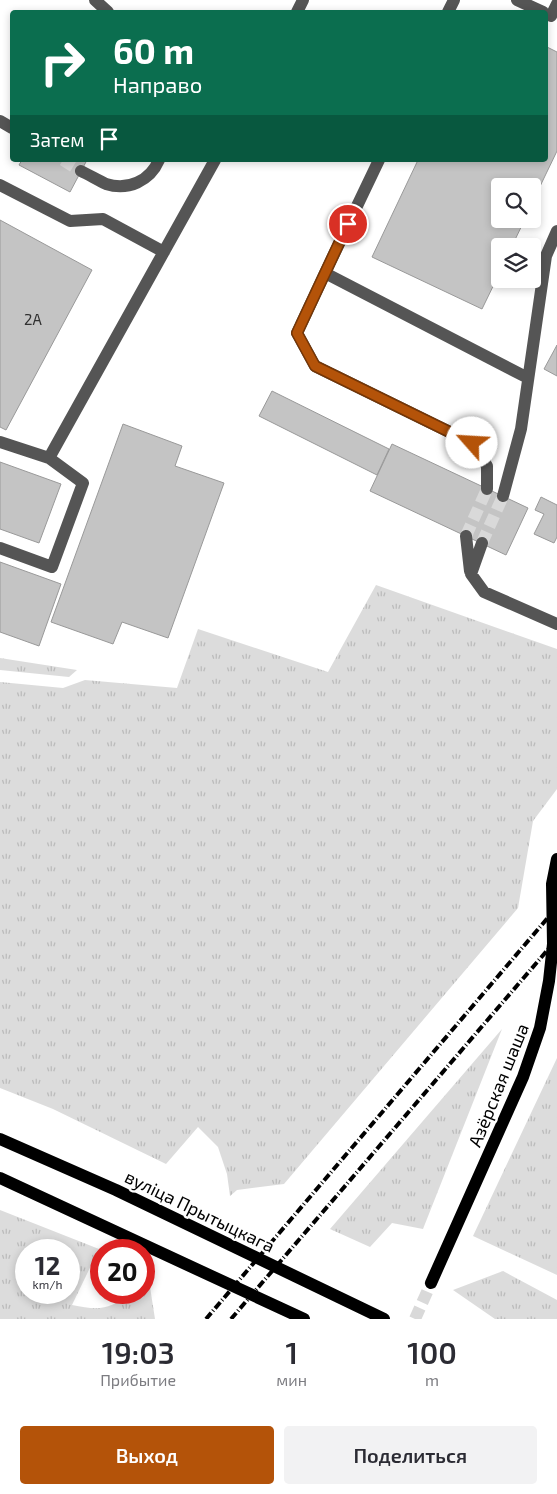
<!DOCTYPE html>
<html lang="ru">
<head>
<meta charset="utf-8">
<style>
	:root { --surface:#fff; --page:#f2f2f3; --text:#2b2b33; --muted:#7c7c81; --accent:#b45309 }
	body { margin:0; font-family:"Exo 2",sans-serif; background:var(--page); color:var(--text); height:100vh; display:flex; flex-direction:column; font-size:19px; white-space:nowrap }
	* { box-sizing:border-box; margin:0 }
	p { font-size:16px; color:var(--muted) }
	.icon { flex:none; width:28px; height:28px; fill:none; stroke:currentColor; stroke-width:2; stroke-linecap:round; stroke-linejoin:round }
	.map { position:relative; height:1319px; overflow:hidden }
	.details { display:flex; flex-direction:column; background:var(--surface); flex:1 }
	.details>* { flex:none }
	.top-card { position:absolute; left:10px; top:10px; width:538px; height:152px; border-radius:5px; box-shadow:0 2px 8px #0003; background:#0b6e4f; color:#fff; overflow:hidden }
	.controls { position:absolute; left:491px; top:178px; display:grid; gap:10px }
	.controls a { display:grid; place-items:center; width:50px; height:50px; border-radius:5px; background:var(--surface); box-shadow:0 2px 8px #0003; font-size:25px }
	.speed { position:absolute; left:15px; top:1239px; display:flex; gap:10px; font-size:25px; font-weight:700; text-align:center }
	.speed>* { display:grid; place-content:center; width:65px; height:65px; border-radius:50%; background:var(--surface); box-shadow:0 2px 8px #0003; line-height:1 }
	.speed small { font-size:12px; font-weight:400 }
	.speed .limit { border:8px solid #d22; background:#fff; color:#111 }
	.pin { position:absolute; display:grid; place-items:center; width:42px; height:42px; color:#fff; margin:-21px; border:2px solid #fff; border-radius:50%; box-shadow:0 1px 5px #0007 }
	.me { position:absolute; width:55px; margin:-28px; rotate:296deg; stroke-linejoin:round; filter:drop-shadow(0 0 4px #0008) }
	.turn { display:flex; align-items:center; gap:18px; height:105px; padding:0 20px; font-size:22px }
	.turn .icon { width:65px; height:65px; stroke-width:2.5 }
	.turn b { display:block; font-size:35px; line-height:42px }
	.then { display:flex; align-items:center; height:48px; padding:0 20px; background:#0003; gap:10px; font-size:19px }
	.eta { display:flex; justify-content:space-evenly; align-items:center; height:85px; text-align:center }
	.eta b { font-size:30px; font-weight:600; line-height:35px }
	.cta { display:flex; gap:10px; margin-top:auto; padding:10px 20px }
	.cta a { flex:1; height:58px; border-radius:5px; background:var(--accent); color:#fff; font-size:20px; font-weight:600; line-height:58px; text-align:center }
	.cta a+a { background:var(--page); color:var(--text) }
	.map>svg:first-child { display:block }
	.grass { fill:url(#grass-tufts); fill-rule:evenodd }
	.building { fill:#c4c4c4; stroke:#999 }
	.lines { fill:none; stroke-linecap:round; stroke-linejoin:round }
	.minor-tunnel { stroke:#d9d9d9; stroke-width:12; stroke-dasharray:12 6; stroke-linecap:butt }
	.major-tunnel { stroke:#d9d9d9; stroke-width:12; stroke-dasharray:12 6; stroke-linecap:butt }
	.minor { stroke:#555; stroke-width:12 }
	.major { stroke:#000; stroke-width:12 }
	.rail { stroke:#000; stroke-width:4; stroke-dasharray:8 2.5 1 2.5; stroke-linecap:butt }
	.route-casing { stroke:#753606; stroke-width:12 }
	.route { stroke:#b45309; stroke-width:9 }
	.labels { text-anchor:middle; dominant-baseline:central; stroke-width:4.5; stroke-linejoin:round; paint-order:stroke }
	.number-label { font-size:15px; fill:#313131 }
	.street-label { font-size:18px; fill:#000; stroke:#fff }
</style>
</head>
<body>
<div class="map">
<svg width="557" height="1319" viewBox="0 0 557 1319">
	<defs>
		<pattern id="grass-tufts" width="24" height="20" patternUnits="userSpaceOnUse" patternTransform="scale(1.25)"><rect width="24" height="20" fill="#dcdcdc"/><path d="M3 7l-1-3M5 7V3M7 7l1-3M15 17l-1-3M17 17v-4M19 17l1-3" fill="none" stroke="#bbb"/></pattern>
	</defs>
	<rect width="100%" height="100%" fill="#fff"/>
	<!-- grass -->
	<path class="grass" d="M376 585 557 649V789L533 821 518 908 284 1184 237 1190 230 1196 227 1174 218 1147 198 1127 166 1164 53 1109 0 1088V682L63 688 85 680 177 688 198 629 328 672Z
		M0 658 77 670 69 677 0 670Z
		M502 1029 423 1229 392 1223 370 1247 330 1229Z
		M557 1058V1275L473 1236Z
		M0 1210 99 1249 72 1305C97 1310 110 1311 129 1293L144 1292V1278L148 1274 155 1319H0ZM26 1250H69V1292H26Z
		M503 1271 557 1300V1319H495L453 1290Z"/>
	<!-- building -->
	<path class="building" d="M545 46 557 52V151L532 203V186H500V219H525L512 246H500V272L482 309 372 257 418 160H545Z
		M22 160H87L70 192 19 165Z
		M0 220 92 270 6 430 0 427Z
		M557 345V376L544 369Z
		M272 391 389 449 377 475 259 416Z
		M123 424 182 446 175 466 224 483 168 638 122 622 113 644 51 622Z
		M392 444 528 508 506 555 370 491Z
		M0 462 61 484 39 543 0 529Z
		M541 497 557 505V537L554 543 534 534 544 514 535 510Z
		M0 562 61 584 39 646 0 632Z"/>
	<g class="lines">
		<!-- minor-tunnel -->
		<path class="minor-tunnel" d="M63 160 81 171
			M466 536 487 489
			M482 543 503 496"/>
		<!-- major-tunnel -->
		<path class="major-tunnel" d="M415 1319 431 1283"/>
		<!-- minor -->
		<path class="minor" d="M95 0 108 12
			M517 0 543 12
			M297 12 303 0
			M448 12 454 0
			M551 16 557 4
			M0 121 12 128
			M379 160 325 273 528 378
			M81 171C89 175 98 180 106 184 128 191 150 181 159 160
			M0 185 70 221 103 219 164 252
			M325 273 297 333 315 366 472 443 487 466V489
			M0 442 49 458 215 160
			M503 496 521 429 546 256 557 231
			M466 536 470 571
			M482 543 471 574 484 592 557 624
			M0 548 52 567 83 483 49 458"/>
		<!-- major -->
		<path class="major" d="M0 1139 116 1190 384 1319
			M0 1178 304 1319
			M431 1283 523 1077 540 1028 549 981 553 944 552 884 557 859"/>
		<!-- rail -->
		<path class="rail" d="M206 1319 557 907
			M231 1319 557 939"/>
	</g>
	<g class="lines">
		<defs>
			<path id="route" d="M348 224 297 333 315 366 472 443"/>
		</defs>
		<!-- route casing -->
		<use href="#route" class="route-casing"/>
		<!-- route -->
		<use href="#route" class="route"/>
	</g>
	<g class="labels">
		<!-- number labels -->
		<g class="number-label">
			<text x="33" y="319">2А</text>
		</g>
		<!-- street labels -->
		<g class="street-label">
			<text transform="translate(498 1085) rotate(-68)">Азёрская шаша</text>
			<text transform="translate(200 1211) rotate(26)">вуліца Прытыцкага</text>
		</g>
	</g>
</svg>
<div class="controls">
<a><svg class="icon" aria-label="search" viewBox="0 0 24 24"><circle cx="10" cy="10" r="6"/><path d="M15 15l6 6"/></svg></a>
<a><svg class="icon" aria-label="layers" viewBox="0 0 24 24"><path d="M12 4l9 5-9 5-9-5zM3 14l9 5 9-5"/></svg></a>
</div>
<div class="speed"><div>12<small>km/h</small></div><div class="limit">20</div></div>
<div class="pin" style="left:348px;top:224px;background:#d93025"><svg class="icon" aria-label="arrive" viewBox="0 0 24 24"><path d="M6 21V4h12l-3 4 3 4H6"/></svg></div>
<svg class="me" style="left:472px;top:443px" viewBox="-20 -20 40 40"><circle r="19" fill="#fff"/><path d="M0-13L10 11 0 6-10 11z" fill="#b45309"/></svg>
<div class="top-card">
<div class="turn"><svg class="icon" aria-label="right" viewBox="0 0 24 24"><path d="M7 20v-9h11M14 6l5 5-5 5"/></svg><div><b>60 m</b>Направо</div></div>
<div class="then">Затем<svg class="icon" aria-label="arrive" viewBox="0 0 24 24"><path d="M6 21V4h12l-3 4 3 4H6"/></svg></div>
</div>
</div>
<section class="details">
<div class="eta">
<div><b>19:03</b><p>Прибытие</p></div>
<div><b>1</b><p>мин</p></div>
<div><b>100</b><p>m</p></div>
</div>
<div class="cta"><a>Выход</a><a>Поделиться</a></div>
</section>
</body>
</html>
